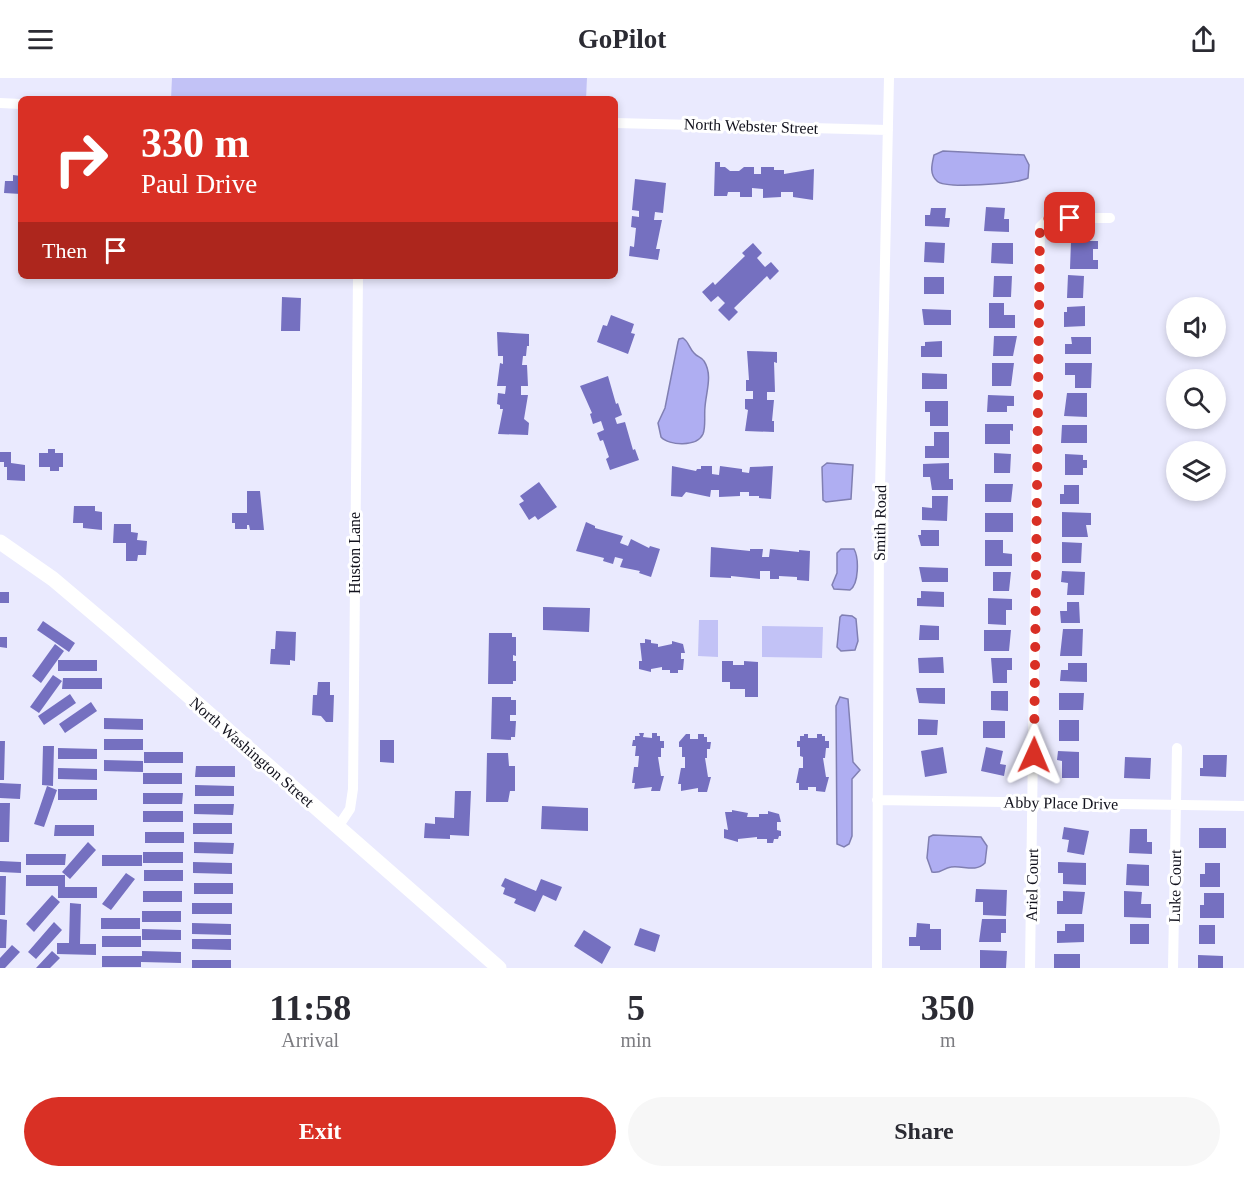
<!DOCTYPE html>
<html lang="en">
<head>
<meta charset="utf-8">
<style>
	:root { --surface:#fff; --page:#f7f7f7; --text:#2b2b33; --muted:#7c7c81; --accent:#d93025 }
	body { margin:0; font-family:"Times New Roman",serif; background:var(--page); color:var(--text); height:100vh; display:flex; flex-direction:column; font-size:22px; white-space:nowrap }
	* { box-sizing:border-box; margin:0 }
	p { font-size:20px; color:var(--muted) }
	.icon { flex:none; width:33px; height:33px; fill:none; stroke:currentColor; stroke-width:2; stroke-linecap:round; stroke-linejoin:round }
	.map { position:relative; height:890px; overflow:hidden }
	.sheet { display:flex; flex-direction:column; background:var(--surface); flex:1 }
	.sheet>* { flex:none }
	.guide { position:absolute; left:18px; top:18px; width:600px; height:183px; border-radius:9px; box-shadow:0 3px 9px #0003; background:#d93025; color:#fff; overflow:hidden }
	.buttons { position:absolute; left:1166px; top:219px; display:grid; gap:12px }
	.buttons a { display:grid; place-items:center; width:60px; height:60px; border-radius:50%; background:var(--surface); box-shadow:0 3px 9px #0003; font-size:30px }
	.pin { position:absolute; display:grid; place-items:center; width:51px; height:51px; color:#fff; margin:-26px; border-radius:12px; box-shadow:0 3px 9px #0006 }
	.me { position:absolute; width:66px; margin:-33px; rotate:1deg; stroke-linejoin:round; filter:drop-shadow(0 0 4px #0008) }
	.turn { display:flex; align-items:center; gap:21px; height:126px; padding:0 24px; font-size:27px }
	.turn .icon { width:78px; height:78px; stroke-width:2.5 }
	.turn b { display:block; font-size:42px; line-height:51px }
	.then { display:flex; align-items:center; height:57px; padding:0 24px; background:#0003; gap:12px; font-size:22px }
	.eta { display:flex; justify-content:space-evenly; align-items:center; height:102px; text-align:center }
	.eta b { font-size:36px; font-weight:600; line-height:42px }
	.button { display:flex; gap:12px; margin-top:auto; padding:12px 24px }
	.button a { flex:1; height:69px; border-radius:36px; background:var(--accent); color:#fff; font-size:24px; font-weight:600; line-height:69px; text-align:center }
	.button a+a { background:var(--page); color:var(--text) }
	header { display:flex; justify-content:space-between; align-items:center; height:78px; padding:0 24px; background:var(--surface); font-size:27px; font-weight:600 }
	.map>svg:first-child { display:block }
	.green { fill:#c2c2f6 }
	.water { fill:#afaef2; stroke:#807fb2; stroke-width:1.5 }
	.building { fill:#7570c0 }
	.lines { fill:none; stroke-linecap:round; stroke-linejoin:round }
	.street { stroke:#fff; stroke-width:10 }
	.secondary { stroke:#fff; stroke-width:15 }
	.route { stroke:#d93025; stroke-width:10; stroke-dasharray:0 18 }
	.labels { text-anchor:middle; dominant-baseline:central; stroke-width:6; stroke-linejoin:round; paint-order:stroke }
	.street-label { font-size:16px; fill:#11111c; stroke:#fff }
</style>
</head>
<body>
<header><svg class="icon" aria-label="menu" viewBox="0 0 24 24"><path d="M4 6h16M4 12h16M4 18h16"/></svg>GoPilot<svg class="icon" aria-label="share" viewBox="0 0 24 24"><path d="M12 15V3M7 8l5-5 5 5M5 13v7h14v-7"/></svg></header>
<div class="map">
<svg width="1244" height="890" viewBox="0 0 1244 890">
	<rect width="100%" height="100%" fill="#eaeafe"/>
	<!-- green -->
	<path class="green" d="M172 0H587L586 21H171Z
		M699 542H718V579L698 578Z
		M762 548 823 549 822 580 762 579Z"/>
	<!-- water -->
	<path class="water" d="M943 73 1024 77 1029 87 1028 100C1016 106 944 111 937 103 929 96 932 86 934 77Z
		M683 260C689 264 689 270 694 275 697 279 702 279 704 283 713 297 706 314 705 329 704 337 706 349 703 356 697 369 669 368 661 359L658 345 665 330 678 264 679 261Z
		M827 385 853 387 851 421 826 424 823 422 822 389Z
		M841 471H854C859 480 859 506 850 512L834 511 832 507 837 495V475Z
		M842 537 852 538 856 541 858 563 855 572 841 573 837 569 840 539Z
		M840 619 848 621 853 684 860 692 852 701V758L849 766 844 769 837 766 836 628Z
		M933 757 981 759 987 768 985 785C975 795 963 787 951 789 943 790 941 796 932 794L927 780 929 759Z"/>
	<!-- building -->
	<path class="building" d="M715 84H720V89H725L730 93H739L744 89H754V96H761V89H774V92H784V96L814 91 813 122 793 119V114H781V119L763 120V111L752 110V119H740V114H728L727 118H714Z
		M13 97 21 98V116L4 115 5 103H13Z
		M635 101 666 105 663 135 655 134 654 142H662L656 171H660L658 182 629 178 630 168 634 169 636 150 631 149 632 138 639 139V133L632 132Z
		M986 129 1005 130 1004 141H1009V154L984 153Z
		M931 130H946L945 140H950L949 149 925 148V137H930Z
		M1071 163H1098V171H1093V182H1098V191H1070Z
		M925 164 945 165 944 185 924 184Z
		M753 165 762 175 757 180 765 189 771 184 779 193 770 202 767 198 734 230 738 234 729 243 718 232 725 225 718 218 711 224 702 214 713 204 715 207 745 178 742 175Z
		M992 165H1013V186L991 185Z
		M1068 197 1084 198 1083 220H1067Z
		M994 198H1012L1011 219H993Z
		M924 199H944V216H924Z
		M282 219 301 220 300 253H281Z
		M989 225H1004V237H1015V250H989Z
		M1085 228V248L1064 249V234H1067V229Z
		M922 231 951 232V247H924Z
		M611 237 634 246 631 255 635 256 628 276 597 264 603 247 607 248Z
		M497 254 529 256V268H527L526 278H523L522 287H527L528 308H521V317H528L524 341 529 345 528 357 498 356 503 331H500V327L497 326 498 315 505 316 506 308H497L500 285 503 286V278H498Z
		M994 258H1017L1013 278H993Z
		M1071 259H1091V276H1065V266H1072Z
		M942 263V279H921V268H925V264Z
		M747 273 777 274V285L774 284 775 314H767V322H774L772 343H774V354L745 353 748 332 745 331V321H753V313H746V302H749Z
		M992 285H1014L1011 308H992Z
		M1065 285H1092L1091 310H1075V297H1065Z
		M922 295 947 296V311H922Z
		M608 298 616 326 618 325 622 337 615 340 617 346 625 344 633 372 635 371 639 382 610 392 606 381 609 379 603 362 600 363 597 355 604 352 601 343 593 346 590 336 592 335 580 308Z
		M1067 315H1087V339L1064 338Z
		M988 317 1014 318V328H1007V334H987Z
		M925 323H948V348H930V334H925Z
		M985 346H1013V353L1010 352V366H985Z
		M1062 347H1087V365H1061Z
		M934 354H949V380H925V368H934Z
		M48 371H55V375H63V389H59V393H50V389H39V375H48Z
		M0 374H11V385L25 387V403L7 402V389H4V384H0Z
		M994 375 1011 376 1010 395H994Z
		M1065 376 1083 377V382H1087V390H1083V397H1065Z
		M949 385V401H953V412H932L930 399H923V386Z
		M672 388 696 393 697 391H701V388H712V396L719 397 720 388 742 391V394L749 395 750 389 773 388 771 421 759 420V418H749V414H740V418L719 419V412H711L710 419 686 414 682 419 671 418Z
		M539 404 557 429 538 442 535 438 529 442 519 426 524 423 520 418Z
		M985 406H1013L1011 424H985Z
		M1064 407H1079V426H1060V416H1064Z
		M247 413H260L264 452H250L249 447H247V451H235V445H232V435H247Z
		M932 418H948L947 443 922 442V429L932 430Z
		M74 428H95V433L102 434V452L83 450V445H73Z
		M1062 434 1091 435V447H1086L1088 459H1062Z
		M985 435H1013V454H985Z
		M586 444 595 448V450L623 458 620 465 628 468 631 461 649 470 650 468 660 471 651 499 639 495 640 493 620 489 623 481 615 479 613 486 603 483 604 480 576 473Z
		M114 446H131V454L138 455 137 462 147 463 146 477H138L137 483H126V465H113Z
		M921 452H939V468H921L918 457H921Z
		M985 462H1003V475L1012 476V488H985Z
		M1062 464 1082 465 1081 485H1062Z
		M711 469 750 473V471H763L762 479H769L770 471 799 474V472L810 473 809 503 797 502V499L779 498V501H770V493H760V501L731 498V500L710 499Z
		M919 489 948 490V504H922Z
		M1062 493 1085 494 1084 517H1067L1068 505 1061 504Z
		M993 494H1011L1009 513H993Z
		M921 513 944 514V529L917 528V520H921Z
		M0 514H9V525H0Z
		M988 520 1012 521V532H1006V547L988 546Z
		M1067 524H1079L1080 545H1061L1060 533H1067Z
		M543 529 590 530 589 554 543 552Z
		M43 543 75 565 69 574 37 552Z
		M920 547 939 548V562H919Z
		M1063 551H1083L1082 578H1060Z
		M984 552H1011L1009 573H984Z
		M276 553 296 554 295 583 290 582V587L270 586 271 571H275Z
		M489 555H512V559H516V578L513 577V583H516V603H513V606H488Z
		M0 559H7V570L0 569Z
		M645 561 651 562V565L658 566V569L672 566V563L683 566 685 575H681V581H684L683 592H678V595H670V592H662V589L651 591V594L639 591V583H642L640 565H645Z
		M55 566 64 573 41 605 32 598Z
		M943 579 944 595H919L918 580Z
		M991 580H1012V592H1007V605H993Z
		M58 582H97V593H58Z
		M722 583H733V587H744V583L758 584V619H745V611H730V604H722Z
		M1068 585H1087V604L1060 603 1061 592H1068Z
		M53 597 62 603 39 635 30 629Z
		M63 600H102V611H62Z
		M318 604H330V617H334L333 644H326L321 638 312 637 313 617H317Z
		M916 610H945V626L919 625Z
		M991 613H1008V633L991 632Z
		M1059 615H1084L1083 632H1059Z
		M70 616 76 625 44 647 38 638Z
		M492 619H511V622H516V637H510V643H516L515 659H511V662L491 661Z
		M91 624 97 633 65 655 59 646Z
		M104 640 143 641V652L104 651Z
		M918 641 938 642 937 657H918Z
		M1059 642H1079V663H1059Z
		M983 643H1005V660H983Z
		M639 655H644L643 659 652 660V655H657V658H660V663H664V670H661V679H658L661 698H664L660 713H651L652 709 634 711 635 705H632L634 689H638L639 678H635L636 668H632L633 662H635V658H640Z
		M686 656H690V661H698V656H704V659H707V664H711L710 671H707V680H705L708 699H711L707 714H698V710L681 713V706H678L681 690H685V679H682V669H679V664Z
		M804 656H808V660H817V656H822V658H825V663H829V670H826L825 680H823L826 699H829L825 714 816 713V709H808V712H799V705H796L799 690H803V679L800 678V669H797V663H800V658H804Z
		M104 661H143V672H104Z
		M380 662H394V685L380 684Z
		M0 663H5L4 702H0Z
		M43 668H54L53 708 42 707Z
		M943 669 947 695 925 699 921 673Z
		M986 669 1003 673 1000 686 1006 687 1004 698 981 693Z
		M58 670 97 671V681H58Z
		M1058 673 1079 674V700H1062V683L1057 682Z
		M144 674H183V685H144Z
		M487 675H508L509 688H515V713H510L508 724H486Z
		M1203 677H1227L1226 699 1200 698V690H1203Z
		M1125 679 1151 680 1150 701 1124 700Z
		M104 682 143 683V694L104 693Z
		M196 688H235V699H195Z
		M58 690 97 691V702L58 701Z
		M143 695H182V706H143Z
		M0 705 21 706 20 721 0 720Z
		M195 707 234 708V718H195Z
		M47 708 57 712 44 749 34 746Z
		M58 711H97V722H58Z
		M455 713H471L469 758 450 757V761L424 760 425 745 435 746V739L454 740Z
		M143 715H183L182 726H143Z
		M0 725H10L9 764H0Z
		M194 726H234L233 737 194 736Z
		M542 728 588 730V753L541 751Z
		M732 732 748 735 747 739H759V736H768V733L779 736 781 744H777V752L781 753V758H779L778 761H774L773 765H767V761H757V759L738 761V764L724 760V751L728 752 725 734H732Z
		M143 733H183V744H143Z
		M193 745H232V756H193Z
		M55 747H94V758H54Z
		M1064 749 1089 753 1084 777 1067 774 1069 762 1062 761Z
		M1199 750H1226V770H1199Z
		M1130 751H1147V764H1152V776L1129 775Z
		M145 754H184V765H145Z
		M88 764 96 772 70 801 62 794Z
		M194 764 234 765 233 776 194 775Z
		M143 774H183V785H143Z
		M26 776H66L65 787H26Z
		M102 777H142V788H102Z
		M0 783 21 784V795L0 794Z
		M193 784 232 785V796L193 795Z
		M1058 784 1086 785V807L1063 806V795H1058Z
		M1205 785H1220V809H1200V796H1205Z
		M1127 786 1149 787V808L1126 807Z
		M144 792H183V803H144Z
		M126 795 135 801 111 832 102 826Z
		M26 797H65V809H97V820H58V808H26Z
		M0 798H6L5 837H0Z
		M505 800 536 813 541 801 562 809 556 823 543 817 535 834 514 825 516 821 503 816 505 810 501 808Z
		M194 805H233V816H194Z
		M976 811 1007 812 1006 838 983 837V824H975Z
		M143 813H182V824H143Z
		M1063 813 1085 814 1082 836H1057V823H1063Z
		M1124 813 1142 814 1141 826H1151V840L1124 839Z
		M1204 815H1224V840H1200V827H1204Z
		M52 817 60 824 34 854 26 846Z
		M70 825 81 826 80 866H96V877L57 876V865H69Z
		M192 825H232V836H192Z
		M142 833H181V844H142Z
		M101 840H140V851H101Z
		M0 841 7 842 6 870H0Z
		M982 841H1006V855H1001V864H979Z
		M54 844 62 852 36 881 28 874Z
		M192 845 231 846V857L192 856Z
		M917 845 930 846V851H941V872H920V868H909V859H916Z
		M1065 846H1084V864L1057 865V853H1065Z
		M1130 846H1149V866H1130Z
		M1199 847H1215V866H1199Z
		M640 850 660 857 655 874 634 867Z
		M142 851 181 852V862H142Z
		M584 852 611 869 602 886 574 868Z
		M102 858H141V869H102Z
		M192 861H231V872L192 871Z
		M12 867 20 874 5 890H0V880Z
		M980 872 1007 873 1006 890H980Z
		M52 873 60 880 50 890H36Z
		M142 873 181 874V885L141 884V889H102V878H142Z
		M1054 876H1080V890H1054Z
		M1198 877 1223 878V890H1198Z
		M192 882H231V890H192Z"/>
	<g class="lines">
		<!-- street -->
		<path class="street" d="M0 25 21 26
			M615 45 888 52
			M877 722 1244 728
			M338 749 350 731 353 711 358 198
			M877 890 879 458 889 0
			M1030 890 1040 149 1049 140H1110
			M1173 890 1177 670"/>
		<!-- secondary -->
		<path class="secondary" d="M0 464 53 501 118 556 499 890"/>
	</g>
	<g class="lines">
		<!-- route -->
		<path class="route" d="M1034 677 1040 149 1049 140H1070"/>
	</g>
	<g class="labels">
		<!-- street labels -->
		<g class="street-label">
			<text transform="translate(751 48) rotate(2)">North Webster Street</text>
			<text transform="translate(880 445) rotate(-89)">Smith Road</text>
			<text transform="translate(354 475) rotate(-90)">Huston Lane</text>
			<text transform="translate(252 674) rotate(41)">North Washington Street</text>
			<text transform="translate(1061 725) rotate(1)">Abby Place Drive</text>
			<text transform="translate(1032 807) rotate(-89)">Ariel Court</text>
			<text transform="translate(1175 808) rotate(-89)">Luke Court</text>
		</g>
	</g>
</svg>
<div class="buttons">
<a><svg class="icon" aria-label="sound" viewBox="0 0 24 24"><path d="M4 9h4l5-4v14l-5-4H4zM17 9q2 3 0 6"/></svg></a>
<a><svg class="icon" aria-label="search" viewBox="0 0 24 24"><circle cx="10" cy="10" r="6"/><path d="M15 15l6 6"/></svg></a>
<a><svg class="icon" aria-label="layers" viewBox="0 0 24 24"><path d="M12 4l9 5-9 5-9-5zM3 14l9 5 9-5"/></svg></a>
</div>
<div class="pin" style="left:1070px;top:140px;background:#d93025"><svg class="icon" aria-label="arrive" viewBox="0 0 24 24"><path d="M6 21V4h12l-3 4 3 4H6"/></svg></div>
<svg class="me" style="left:1034px;top:677px" viewBox="-20 -20 40 40"><path d="M0-17L14 15 0 8-14 15z" fill="#d93025" stroke="#fff" stroke-width="4"/></svg>
<div class="guide">
<div class="turn"><svg class="icon" aria-label="right" viewBox="0 0 24 24"><path d="M7 20v-9h11M14 6l5 5-5 5"/></svg><div><b>330 m</b>Paul Drive</div></div>
<div class="then">Then<svg class="icon" aria-label="arrive" viewBox="0 0 24 24"><path d="M6 21V4h12l-3 4 3 4H6"/></svg></div>
</div>
</div>
<section class="sheet">
<div class="eta">
<div><b>11:58</b><p>Arrival</p></div>
<div><b>5</b><p>min</p></div>
<div><b>350</b><p>m</p></div>
</div>
<div class="button"><a>Exit</a><a>Share</a></div>
</section>
</body>
</html>
